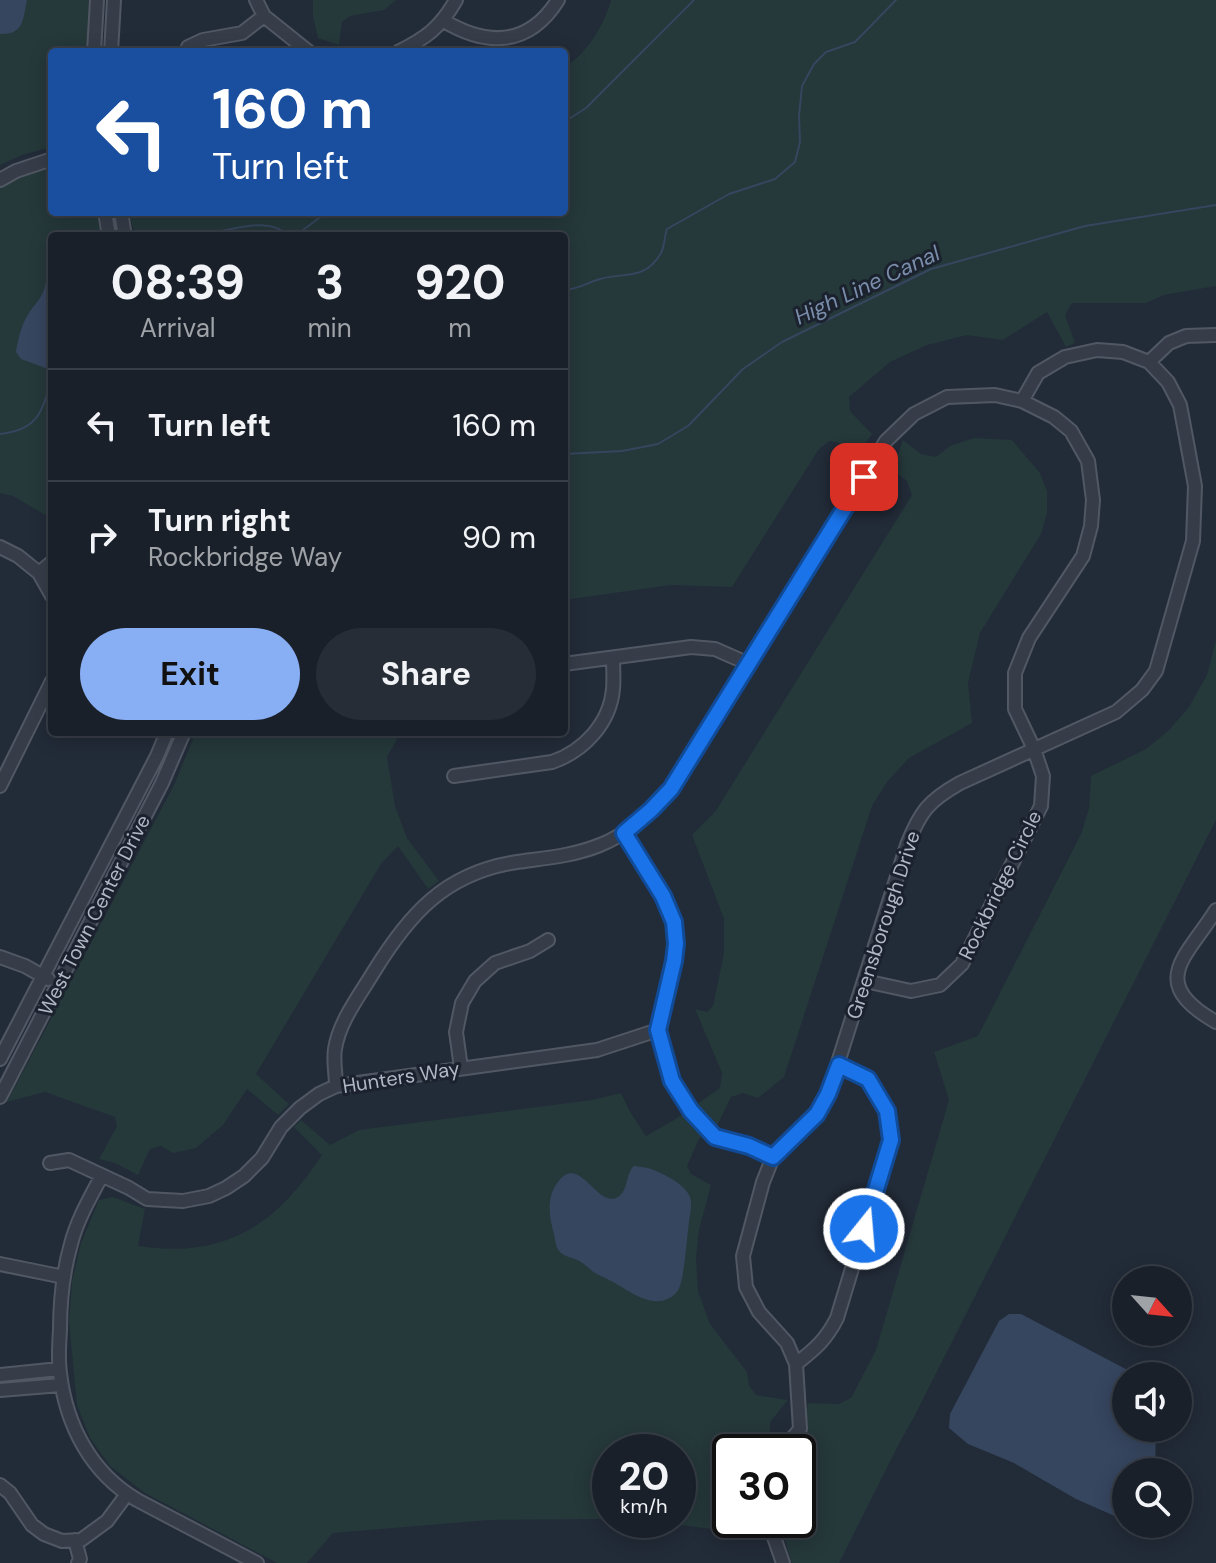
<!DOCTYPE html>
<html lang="en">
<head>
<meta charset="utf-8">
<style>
	:root { --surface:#1a202a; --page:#272d36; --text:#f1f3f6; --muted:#9fa3a8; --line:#383e47; --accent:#88aef3 }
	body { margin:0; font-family:"DM Sans",sans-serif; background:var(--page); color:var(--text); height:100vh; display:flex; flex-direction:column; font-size:30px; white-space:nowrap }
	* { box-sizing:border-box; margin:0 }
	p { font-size:26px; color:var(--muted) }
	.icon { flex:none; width:44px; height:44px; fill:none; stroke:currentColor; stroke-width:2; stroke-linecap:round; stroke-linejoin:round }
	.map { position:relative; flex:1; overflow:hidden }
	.details { position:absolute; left:48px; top:232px; width:520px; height:504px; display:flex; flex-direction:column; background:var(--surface); border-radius:8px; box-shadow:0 4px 20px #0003,0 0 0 2px var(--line) }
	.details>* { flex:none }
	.banner { position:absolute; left:48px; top:48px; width:520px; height:168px; border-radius:8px; box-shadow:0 4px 20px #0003,0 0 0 2px var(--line); background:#1a4fa0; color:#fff; overflow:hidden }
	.needle { width:52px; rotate:117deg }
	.fabs { position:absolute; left:1112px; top:1266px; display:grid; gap:16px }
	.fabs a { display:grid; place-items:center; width:80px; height:80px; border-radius:50%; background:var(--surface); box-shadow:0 4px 20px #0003,0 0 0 2px var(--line); font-size:40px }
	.speed { position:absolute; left:592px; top:1434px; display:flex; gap:16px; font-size:40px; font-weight:700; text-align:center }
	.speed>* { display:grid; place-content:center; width:104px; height:104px; border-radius:50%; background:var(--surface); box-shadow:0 4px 20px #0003,0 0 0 2px var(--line); line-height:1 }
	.speed small { font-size:20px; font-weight:400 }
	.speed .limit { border:4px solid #111; border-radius:12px; background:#fff; color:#111 }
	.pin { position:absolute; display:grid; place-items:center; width:68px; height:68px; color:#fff; margin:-34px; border-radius:16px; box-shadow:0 4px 12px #0006 }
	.me { position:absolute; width:88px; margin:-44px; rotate:17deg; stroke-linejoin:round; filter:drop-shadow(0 0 6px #0008) }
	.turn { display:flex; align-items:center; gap:28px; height:168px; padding:0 32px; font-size:36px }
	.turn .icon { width:104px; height:104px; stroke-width:2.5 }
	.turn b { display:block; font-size:56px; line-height:68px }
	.eta { display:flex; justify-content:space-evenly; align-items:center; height:136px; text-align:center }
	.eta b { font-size:48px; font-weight:700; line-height:56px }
	.button { display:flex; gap:16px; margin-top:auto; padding:16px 32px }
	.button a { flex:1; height:92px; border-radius:48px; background:var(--accent); color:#111; font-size:32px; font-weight:700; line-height:92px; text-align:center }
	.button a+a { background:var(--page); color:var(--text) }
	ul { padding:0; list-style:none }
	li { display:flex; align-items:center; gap:24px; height:112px; padding:0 32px; border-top:2px solid var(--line) }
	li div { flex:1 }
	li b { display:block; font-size:30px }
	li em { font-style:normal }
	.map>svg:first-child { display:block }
	.green { fill:#25383a }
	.water { fill:#36465f }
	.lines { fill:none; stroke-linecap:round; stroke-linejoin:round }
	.stream { stroke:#36465f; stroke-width:2 }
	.minor-casing { stroke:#515864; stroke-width:16 }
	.minor { stroke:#363d49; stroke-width:12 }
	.route-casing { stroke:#114b97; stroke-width:20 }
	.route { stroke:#1a73e8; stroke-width:14 }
	.labels { text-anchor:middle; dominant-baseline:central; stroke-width:6; stroke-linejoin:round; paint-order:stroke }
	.street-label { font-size:20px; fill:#b1b8c5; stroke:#1b222e }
	.water-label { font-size:22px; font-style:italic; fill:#7a8eac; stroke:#1b222e }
</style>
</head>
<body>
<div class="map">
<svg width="1216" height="1563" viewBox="0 0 1216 1563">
	<rect width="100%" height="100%" fill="#222b38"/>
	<!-- green -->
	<path class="green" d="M0 0H91L88 52H52V147L22 155 0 165Z
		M313 0H396L384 10 350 16 342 22 339 45 318 38 313 17Z
		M611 0H1216V286L1164 295 1146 303H1072L1065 315 1075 343 1066 347 1047 312 1003 340 967 335 927 345 890 362 849 397 850 411 872 434 863 447 862 460 839 443 830 441 819 449 732 587 671 585 564 600V236H135L129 212H564V68C587 53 604 26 611 0Z
		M52 166V212H97L101 236H52V519L13 496 0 493V187L26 174Z
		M974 438 1012 440 1040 473 1047 491V513L1041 534 980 633 968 683 972 723 909 758 887 782 872 806 784 1077 758 1098 743 1093 731 1097 718 1124 699 1139 687 1166 691 1174 711 1185 699 1230 696 1258 698 1291 710 1324 747 1372 749 1385 756 1395 788 1400 770 1422V1440L764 1452H730V1519L711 1529 642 1520H678V1452H610V1519L489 1520 333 1533 307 1563H277L145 1493 110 1466 90 1438 77 1405 69 1322 72 1281 81 1243 99 1200 113 1197 145 1209 138 1246C225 1259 275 1226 322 1155L294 1127 301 1120 330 1145 359 1130 592 1100 621 1093 629 1110 646 1136 674 1120 720 1088 722 1073 695 1009 707 1012 713 1006 724 953V919L692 835 715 812 912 495 907 481 886 465 896 460 903 440 921 454 936 457 950 446Z
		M1216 640V820L914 1417 901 1440 839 1563H792L779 1520H798V1452H787L802 1436 808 1403 839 1404 851 1398 876 1350 949 1100 934 1052 978 1036 1081 834 1089 808 1091 776 1146 749 1169 730 1189 707 1207 675Z
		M196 732H401L387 757 395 806 407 838 439 881 428 889 398 846 381 864 256 1074 289 1104 278 1115 247 1089 223 1125 196 1148 173 1153 161 1146 150 1149 138 1175 115 1163 99 1159 117 1126 115 1117 45 1092 7 1102 174 785Z"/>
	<!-- water -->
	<path class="water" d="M0 0H27C23 19 24 35 0 34Z
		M46 282 52 292V381L50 384 46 380 48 369 21 359 16 352C18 338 22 322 31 310 40 298 43 296 46 282Z
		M634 1166C639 1167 646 1167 651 1169 664 1174 685 1184 690 1197 692 1203 691 1209 690 1215 687 1231 685 1282 677 1292 657 1314 630 1291 611 1281 606 1278 600 1276 595 1273 590 1270 586 1265 581 1262 574 1257 565 1258 559 1251 556 1247 555 1240 554 1234 549 1217 546 1197 558 1182 579 1152 598 1210 618 1197 629 1190 625 1174 634 1166Z
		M1009 1314H1021L1139 1376H1126V1428H1156L1155 1472H1126V1521L1076 1499 1014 1463 968 1444 949 1428 950 1414 999 1321Z"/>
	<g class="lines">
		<!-- stream -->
		<path class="stream" d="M564 122 586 108 694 0
			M212 236 216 232C239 228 271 217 289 236
			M295 236 327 212
			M564 290C581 289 585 283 600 279 624 272 645 281 661 253 665 246 664 237 667 229L729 194 775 179 795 162 800 142 799 116 802 86 814 64 826 52 855 42 896 0
			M0 434C35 430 42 415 50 384
			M564 454 622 451 658 444 688 426 743 369 782 342 931 269 1085 226 1216 205"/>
		<defs>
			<path id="minor" d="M256 0 264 16 309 52
				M444 21C488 47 529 46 558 0
				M188 47 203 40 242 33 264 16
				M94 52 97 0
				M111 52 114 0
				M398 52C426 38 440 28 456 0
				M0 180 16 171 52 159
				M105 212 109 236
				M121 212 125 236
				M1149 362 1169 343 1186 336 1216 335
				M0 547 18 556 39 573 52 596
				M39 573 52 562
				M564 664 691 647 715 649 749 664
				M454 776 552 762C584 751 610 723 613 689 614 679 613 668 613 658
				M0 786 52 681
				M624 833 663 896 674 922 676 944 674 961 658 1030 672 1081 691 1111 715 1137 749 1146 773 1157
				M1216 910C1187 957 1146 982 1216 1022
				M0 957 25 966 48 979
				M0 1059 157 756 167 732
				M461 1068 456 1032 462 1003 475 981 495 963 530 951 548 940
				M336 1086C336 1074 333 1061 335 1049 339 1022 359 996 373 973 409 914 445 873 517 862 545 858 573 856 600 845 629 834 651 810 671 789L886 441 914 414 947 397 995 395 1022 401 1054 417 1071 431 1088 461 1093 500 1091 526 1083 556 1029 638 1015 673V709L1034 749 1043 776 1041 806 962 964 940 985 911 991 865 981
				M0 1097 162 783 184 732
				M50 1163 69 1160 129 1188 147 1199 183 1201 209 1196 226 1188 244 1176 262 1158 281 1127 300 1108 319 1094 336 1086 597 1050 658 1030
				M101 1177C90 1198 77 1220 71 1244 63 1272 60 1302 60 1330 59 1344 58 1359 60 1373 66 1425 91 1473 137 1500L257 1563
				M0 1264 64 1277
				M796 1364C815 1349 826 1340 837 1318L891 1140 887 1111 868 1079 839 1065
				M0 1375 59 1369
				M0 1390 61 1385
				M781 1452 800 1429 796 1364 787 1343 759 1312 746 1287 743 1256 763 1182 773 1157 817 1114 828 1094 907 845C920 812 928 801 960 783L1116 712 1142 690 1156 671 1193 541 1195 486 1180 405 1168 382 1149 362 1123 352 1097 350 1065 357 1038 373 1022 401
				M0 1485 10 1493 32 1525 44 1534 62 1541 81 1540 107 1521 127 1494
				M768 1520 783 1563
				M75 1540 80 1559 78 1563"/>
		</defs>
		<!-- minor casing -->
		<use href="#minor" class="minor-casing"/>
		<!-- minor -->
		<use href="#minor" class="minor"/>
	</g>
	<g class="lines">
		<defs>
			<path id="route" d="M864 477 671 789 651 810 624 833 663 896 674 922 676 944 674 961 658 1030 672 1081 691 1111 715 1137 749 1146 773 1157 817 1114 828 1094 839 1065 868 1079 887 1111 891 1140 864 1229"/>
		</defs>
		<!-- route casing -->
		<use href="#route" class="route-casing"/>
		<!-- route -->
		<use href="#route" class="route"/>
	</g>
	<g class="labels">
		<!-- street labels -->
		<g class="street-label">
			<text transform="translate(1000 885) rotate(-64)">Rockbridge Circle</text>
			<text transform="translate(94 915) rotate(-63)">West Town Center Drive</text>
			<text transform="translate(883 925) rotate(-72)">Greensborough Drive</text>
			<text transform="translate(401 1077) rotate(-9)">Hunters Way</text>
		</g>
		<!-- water labels -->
		<g class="water-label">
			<text transform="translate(867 285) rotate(-25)">High Line Canal</text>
		</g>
	</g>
</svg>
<div class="fabs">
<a><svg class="needle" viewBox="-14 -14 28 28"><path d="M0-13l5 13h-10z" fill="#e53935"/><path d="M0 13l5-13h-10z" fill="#9fa3a8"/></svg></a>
<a><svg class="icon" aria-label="sound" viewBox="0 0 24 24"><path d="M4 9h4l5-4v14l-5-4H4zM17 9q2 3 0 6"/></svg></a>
<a><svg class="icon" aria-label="search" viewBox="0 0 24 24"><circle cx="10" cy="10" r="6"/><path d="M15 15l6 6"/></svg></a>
</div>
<div class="speed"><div>20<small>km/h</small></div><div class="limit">30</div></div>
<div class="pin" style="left:864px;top:477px;background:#d93025"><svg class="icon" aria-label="arrive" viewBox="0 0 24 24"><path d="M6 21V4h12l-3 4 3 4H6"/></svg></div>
<svg class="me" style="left:864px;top:1229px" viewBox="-20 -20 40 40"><circle r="17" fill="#1a73e8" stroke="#fff" stroke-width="3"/><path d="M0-11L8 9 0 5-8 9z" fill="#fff"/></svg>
<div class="banner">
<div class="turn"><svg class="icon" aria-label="left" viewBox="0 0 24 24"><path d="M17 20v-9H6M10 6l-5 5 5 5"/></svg><div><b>160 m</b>Turn left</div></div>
</div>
<section class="details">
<div class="eta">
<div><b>08:39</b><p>Arrival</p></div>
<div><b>3</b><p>min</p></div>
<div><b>920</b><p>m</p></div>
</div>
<ul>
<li><svg class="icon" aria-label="left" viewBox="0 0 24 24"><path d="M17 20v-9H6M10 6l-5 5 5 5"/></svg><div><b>Turn left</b></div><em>160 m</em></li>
<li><svg class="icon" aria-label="right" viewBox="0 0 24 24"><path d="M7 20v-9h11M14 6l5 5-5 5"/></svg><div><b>Turn right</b><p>Rockbridge Way</p></div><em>90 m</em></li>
</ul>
<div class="button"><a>Exit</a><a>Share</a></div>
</section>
</div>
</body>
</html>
